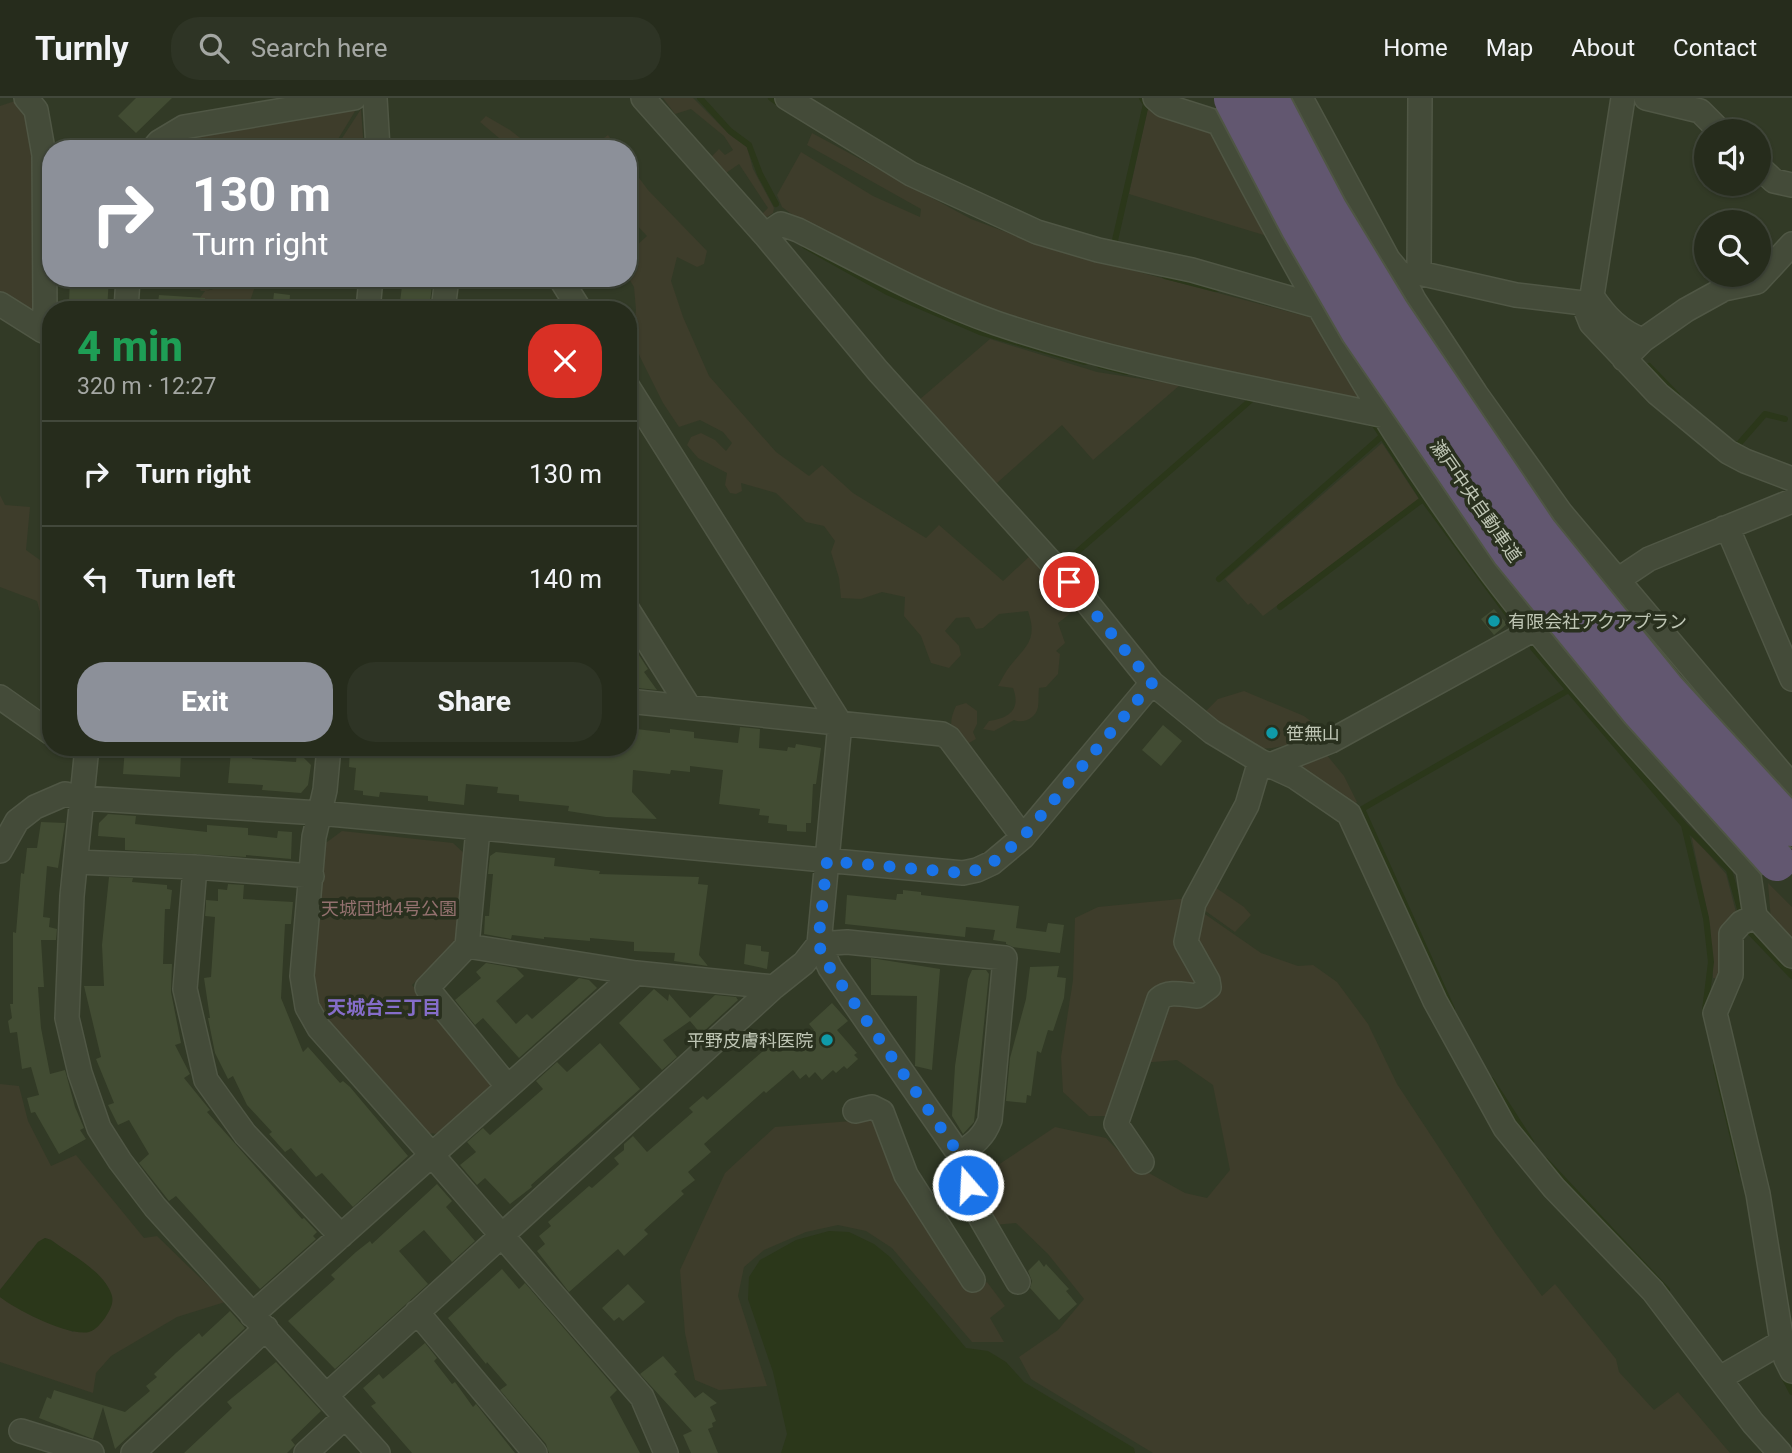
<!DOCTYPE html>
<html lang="en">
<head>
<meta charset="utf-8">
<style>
	:root { --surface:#262c1c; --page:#2e3425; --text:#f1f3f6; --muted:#a4a7a3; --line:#42483b; --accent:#8c9099 }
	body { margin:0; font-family:Roboto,"Noto Sans JP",sans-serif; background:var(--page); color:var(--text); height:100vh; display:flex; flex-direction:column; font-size:26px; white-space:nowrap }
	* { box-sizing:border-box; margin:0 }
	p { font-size:23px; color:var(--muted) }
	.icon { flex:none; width:38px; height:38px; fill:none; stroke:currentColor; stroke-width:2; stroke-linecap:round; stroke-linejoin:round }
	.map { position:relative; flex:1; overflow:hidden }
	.sheet { position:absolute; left:42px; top:203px; width:595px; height:455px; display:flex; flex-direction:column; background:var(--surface); border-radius:28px; box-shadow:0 2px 5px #0004,0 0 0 2px var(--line) }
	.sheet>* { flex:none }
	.top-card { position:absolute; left:42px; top:42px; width:595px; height:147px; border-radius:28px; box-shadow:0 2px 5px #0004,0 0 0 2px var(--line); background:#8c9099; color:#fff; overflow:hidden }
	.buttons { position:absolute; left:1694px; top:21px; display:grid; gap:14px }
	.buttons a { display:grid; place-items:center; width:77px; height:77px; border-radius:50%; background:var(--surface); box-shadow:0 2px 5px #0004,0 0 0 2px var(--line); font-size:35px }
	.pin { position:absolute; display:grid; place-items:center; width:60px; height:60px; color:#fff; margin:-30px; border:4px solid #fff; border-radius:50%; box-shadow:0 2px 7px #0007 }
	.me { position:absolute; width:77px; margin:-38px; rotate:341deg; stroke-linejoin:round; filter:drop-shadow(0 0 5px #0008) }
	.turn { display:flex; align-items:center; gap:24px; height:147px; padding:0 35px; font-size:32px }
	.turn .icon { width:91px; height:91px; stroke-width:2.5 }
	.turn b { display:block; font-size:49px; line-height:60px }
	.round { display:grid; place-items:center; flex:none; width:74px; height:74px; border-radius:28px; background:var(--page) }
	.overview { display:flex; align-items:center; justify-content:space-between; height:119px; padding:0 35px }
	h1 { font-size:42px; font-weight:800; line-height:52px; color:#1e9e55 }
	.primary-button { display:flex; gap:14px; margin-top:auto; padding:14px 35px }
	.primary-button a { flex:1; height:80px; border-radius:28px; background:var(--accent); color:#fff; font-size:28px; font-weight:800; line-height:80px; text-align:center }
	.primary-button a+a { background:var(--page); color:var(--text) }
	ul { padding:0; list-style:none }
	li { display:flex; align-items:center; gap:21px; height:105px; padding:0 35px; border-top:2px solid var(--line) }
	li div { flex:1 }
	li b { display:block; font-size:26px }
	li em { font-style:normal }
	header { display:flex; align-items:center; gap:42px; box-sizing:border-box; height:98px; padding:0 35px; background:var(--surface); border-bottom:2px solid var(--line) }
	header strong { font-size:33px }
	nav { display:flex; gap:38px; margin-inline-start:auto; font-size:24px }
	.search { width:490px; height:63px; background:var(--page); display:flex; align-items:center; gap:18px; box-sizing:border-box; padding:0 24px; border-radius:28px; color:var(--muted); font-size:26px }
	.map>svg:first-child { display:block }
	.green { fill:#3e3d2b }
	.water { fill:#2b371a }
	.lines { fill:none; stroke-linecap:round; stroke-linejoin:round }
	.stream { stroke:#2b371a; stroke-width:6 }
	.building { fill:#424c33 }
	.street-casing { stroke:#505745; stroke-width:26 }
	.street { stroke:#444b39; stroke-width:23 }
	.highway-bridge-casing { stroke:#4f5644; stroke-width:42; stroke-linecap:butt }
	.highway-bridge { stroke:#625770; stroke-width:38 }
	.route { stroke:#1a73e8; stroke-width:12; stroke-dasharray:0 21.6 }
	.culture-dot { fill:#0f9aa8; stroke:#29301e; stroke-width:2.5 }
	.labels { text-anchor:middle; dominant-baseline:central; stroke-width:7; stroke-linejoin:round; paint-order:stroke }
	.street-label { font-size:18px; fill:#bfc6b5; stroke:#29301e }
	.poi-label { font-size:18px; fill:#bfc6b5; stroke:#29301e; text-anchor:start }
	.park-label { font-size:18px; fill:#94716f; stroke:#29301e }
	.neighbourhood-label { font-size:19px; font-weight:bold; fill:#856dc9; stroke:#29301e }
</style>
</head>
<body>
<header>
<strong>Turnly</strong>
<div class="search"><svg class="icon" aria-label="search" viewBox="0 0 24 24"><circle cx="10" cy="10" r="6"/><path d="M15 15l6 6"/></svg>Search here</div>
<nav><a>Home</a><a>Map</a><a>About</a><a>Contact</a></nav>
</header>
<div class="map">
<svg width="1792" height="1355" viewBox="0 0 1792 1355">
	<rect width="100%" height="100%" fill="#323a26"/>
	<!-- green -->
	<path class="green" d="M663 0H693L730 37 747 49 753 71 774 110 773 115 764 121 761 117 768 110 739 66 726 75 716 68 710 60 719 51 725 57 733 52 724 38 691 11 675 16Z
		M15 3 29 18 37 110 36 218 0 194V8Z
		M1149 5 1210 29 1274 140 1129 96Z
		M357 10 332 51H170L186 40Z
		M361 11 364 51H335Z
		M486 18 510 32 534 51H512L480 24Z
		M812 35 971 121 1052 151 1316 221 1366 305 1073 244 979 213 797 120 782 109 777 97 801 54 873 98 920 119 921 111 807 47Z
		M608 37 618 51H589Z
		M628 65 648 92 707 153 704 166 697 169 677 159 671 183 683 219 709 278 776 354 809 378 822 367 853 395 926 440 939 427 1003 483 1032 456 1076 505 1071 515 1058 525 1065 545 1056 553 1060 556 1058 576 1046 589 1039 590C1038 596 1039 603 1038 609 1036 620 1024 626 1014 622L994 633 983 631 989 623C1010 620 1021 611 1013 590L998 588C1002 581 1005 574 1010 568 1026 548 1038 542 1028 513L999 516 983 530 976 531 969 519 956 520 945 533 959 548 961 557 949 570 931 565 921 538 904 518 905 499 882 494 861 501 841 500 839 480 831 454 835 443 824 428 806 424 776 395 741 385 742 393 736 396 730 395 725 387 727 375 698 360 687 347 691 339 701 335 715 342 726 353 732 345 723 334 700 322 679 329 663 305 640 259 633 237 636 212 634 189 628 179V155L647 138 628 118Z
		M196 180H227V185L206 193 228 187V180H258L250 203 243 211 197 204 205 193H201L196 185Z
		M274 180H354L353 191 302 189 295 180 277 182Z
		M990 241 1097 274 1180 287 1093 362 1062 327 997 385 983 377 921 309 924 306 919 302Z
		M1382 345 1419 401 1263 518 1251 505 1248 507 1225 481Z
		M0 397 5 407 30 409 26 452 51 470V536L45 532 37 503 0 489Z
		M1244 593 1304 618 1324 633C1307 639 1279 653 1261 650 1240 647 1220 628 1203 616L1218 601Z
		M966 605 977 613V626L973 634 976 641 969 645 960 644C949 632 949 623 956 608Z
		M1326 656 1344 678 1357 704 1350 709C1337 692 1321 682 1302 673L1303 663Z
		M342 733 453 745 466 757 455 845 412 887 496 984 489 994 440 1036 424 1035 327 923 314 894 313 868 323 747Z
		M1691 736 1726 776 1736 814 1722 881 1713 880 1710 827Z
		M1209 785 1244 809 1251 817 1235 834 1200 809Z
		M1768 785 1792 809V842L1771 823Z
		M1190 800 1202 888 1167 891 1114 1018H1089L1063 994 1061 959 1073 882 1075 820 1098 809Z
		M1199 812 1261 855 1298 868 1313 867 1337 884 1368 926 1397 986 1496 1136 1542 1198 1555 1186 1616 1261 1619 1274 1654 1312 1678 1294 1730 1355H1153L1031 1281 1019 1259 1058 1232 1084 1201 1048 1156 1016 1125 994 1127 979 1098 980 1079 1055 1029 1106 1040 1129 1064 1185 1095 1207 1100 1230 1072 1213 987 1177 962 1141 965 1162 906 1201 903 1194 844Z
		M0 986 19 988 28 1023 51 1068 76 1057 144 1140 157 1138 225 1204 177 1219 111 1258 96 1275 93 1295 0 1264V1199L21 1212 73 1234 106 1186 94 1174 51 1142 45 1140 38 1144 0 1192Z
		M877 1021 899 1080 970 1194 987 1184 1005 1208 990 1220 1004 1244H972L892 1150 866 1133 838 1127 806 1134 764 1152 744 1169 738 1198 767 1288 719 1292 695 1282 685 1235 680 1172 725 1075 775 1029Z"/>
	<!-- water -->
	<path class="water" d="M829 1133 849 1134 874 1146 890 1159 966 1250 988 1253 1006 1264 1024 1284 1134 1350 1135 1355H781L787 1336 773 1274 748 1201 749 1179 760 1162 796 1142Z
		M45 1140 51 1142C70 1156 102 1172 111 1195 115 1204 110 1212 105 1220 101 1225 96 1232 89 1234 70 1239 16 1212 0 1199V1192L38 1144Z"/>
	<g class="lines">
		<!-- stream -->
		<path class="stream" d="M700 0 730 33 749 47 760 76 776 106
			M771 0 784 9
			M805 148 887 194 980 234 1085 264
			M1113 151 1146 6 1142 0
			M1165 178 1216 191
			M1099 267 1126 274
			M1649 268 1677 297
			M1369 325 1375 327 1423 401 1515 526
			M1737 348 1765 316 1785 321
			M1069 461 1252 301
			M1219 481 1382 338
			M1280 509 1423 401
			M1533 550 1684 727 1729 772 1742 818
			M1684 727 1706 820 1711 864 1705 912
			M1745 829 1792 878
			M1452 911 1362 711 1567 593
			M1716 968 1741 1073
			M1491 982 1531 1044
			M1546 1063 1667 1192
			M1783 1277 1792 1294"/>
	</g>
	<!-- building -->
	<path class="building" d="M136 0H172L136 35 118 18Z
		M70 180H109L107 212H81L82 205 69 204Z
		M403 180H433L429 212H399Z
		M274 195 290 197 289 212H272Z
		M159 197 205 200V212H157Z
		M1494 511 1507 526 1494 537 1481 521Z
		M628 540 648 571 644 574 657 592 628 589Z
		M1163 627 1182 643 1161 668 1142 652Z
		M740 629 760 631 759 650 787 653 788 649 795 650 796 646 821 650 816 686H813L811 725H806V734L787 733V727L768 725 769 718 759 717 760 711 719 706 723 672 690 668V674L671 672 670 676 633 672 632 694 657 721 606 719 568 713 569 708 519 703V697L497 695 498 689 466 686 464 707 428 703V698L380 694 379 699 363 697V693L354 692 356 670 349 669 350 649H383V657L432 660 433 649H628V630L670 635V631L694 634V640L738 645Z
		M125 649H151V653L181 654 180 679 123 676Z
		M297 653 311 667 308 687 301 695 262 692 263 687 228 685 231 654 253 655 252 661 296 664Z
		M108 716 136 718 135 726 207 734V727L248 730V737L277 740 278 733 292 734 291 761 246 757V759L125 752V740L98 738 99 725Z
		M41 724 65 725 58 770 47 768 43 819 50 820 49 829 57 831 56 842H41L44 889H38L41 930 50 976 65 972 75 1009 84 1030 80 1032 86 1041 59 1056 35 1014 31 1015 27 1000 39 997 31 969 22 971 17 934 10 935 8 923 12 920 10 906H13V834L16 835 21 775 24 776 27 750H37Z
		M496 754 555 760 554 768 600 773 599 776 699 779 698 786 708 787 699 857 708 868 674 863 675 855 634 853V844L590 840V843L544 839V841L512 837 511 841 484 836 485 818H489L493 776H488L490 758Z
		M109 779 133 780 132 784 167 787V791L172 792 170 811H165L163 866H172L171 894 181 945 175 947 190 976 184 980 210 1012 207 1014 302 1121 304 1120 317 1134 313 1138 316 1141 260 1191 176 1098 169 1103 139 1065 149 1056 129 1022 118 1027 108 1007 114 1005 96 961 101 959 84 888H104L102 847Z
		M228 786 244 787 243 801 293 804 291 826H285L281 900 303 954 308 949 340 985 343 983 350 989 408 1058 353 1109 322 1075 316 1079 291 1050 285 1054 269 1036 272 1034 247 1007 233 978 228 981 215 955 208 920H210L204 880 211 879 215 819 205 818 206 808V802L218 803V791L227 792Z
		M903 792 921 794V797L1019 808 1016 830 1046 834 1048 825 1064 827 1060 855 1013 849 1006 846V844L993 842 995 832 966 829 965 839 845 826 847 797 896 802 897 796H903Z
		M746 846 761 848V853L769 854 767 871 744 866Z
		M871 860 940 871 932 972 915 968 917 898 871 897Z
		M486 865 516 870 524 878 496 903 516 926 527 916 532 921 579 880 589 882 597 890 519 960 483 920 475 927 455 902 481 880 476 874Z
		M1059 868 1057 879 1066 880 1064 900 1053 933 1048 932 1041 955 1037 953 1031 998 1027 997 1026 1005 1006 1003 1010 960 1026 901 1030 869Z
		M972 872H986L989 876 974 1024 963 1036 952 1018 955 968 968 881Z
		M654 891 668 903 669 896 690 920 715 897 736 899 738 902 701 936 690 923 663 942 677 959 662 972 619 925Z
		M832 905 848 923 837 932 857 955 854 957 858 961 847 971 844 968 836 975 833 972 822 982 815 974 809 980 806 976 800 981 793 972 766 995 764 993 704 1046 711 1054 688 1074 695 1082 681 1093 684 1096 644 1132 648 1136 624 1158 618 1151 569 1194 537 1153 545 1146 539 1138 551 1128 548 1124 589 1088 592 1090 619 1066 614 1060 624 1052V1046L633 1038 647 1054 693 1014 689 1010 703 998 707 1002 779 939 791 952 814 932 809 926Z
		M600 945 640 991 531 1087 532 1089 510 1106 485 1080 477 1087 460 1067 476 1054 467 1044 483 1030 490 1037 543 991 536 983 557 964 567 974Z
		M437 1086 452 1103 446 1109 475 1143 452 1164 424 1132 399 1153 428 1186 335 1271 288 1223 335 1181 331 1177 356 1154 370 1143 372 1146Z
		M1039 1162 1044 1169 1046 1166 1069 1191 1066 1193 1077 1206 1059 1222 1030 1190 1032 1183 1028 1173Z
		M502 1171 519 1191 525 1185 617 1292 610 1299 640 1355H549L546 1346 500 1292 507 1287 487 1264 486 1266 448 1220Z
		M628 1186 645 1204 623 1223 619 1219 614 1223 602 1210Z
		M230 1213 245 1230 115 1351 103 1309 93 1341 39 1320 47 1299 51 1301 54 1292 125 1314 150 1293 146 1288 157 1279 154 1276 176 1255 199 1235 202 1239Z
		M425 1245 437 1260 434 1263 452 1286 455 1284 473 1309 476 1306 515 1355H412L371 1308 376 1305 363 1290 379 1276 383 1281Z
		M663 1258 677 1274 674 1276 695 1300 703 1294 717 1305 710 1309 716 1323 712 1325 713 1329 708 1331 718 1355H691L683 1337 692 1333 640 1276Z
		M276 1264 321 1313 291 1342 295 1347 287 1355H184L230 1312 232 1310 227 1304Z"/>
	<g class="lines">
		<defs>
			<path id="street" d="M375 0 378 51
				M643 0 765 137 878 273 1086 503 1152 585 1212 634 1260 663 1295 679 1349 716 1435 903 1505 1030 1554 1090 1653 1193 1753 1325 1780 1355
				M787 0 911 76 1037 134 1098 152 1192 172 1317 208 1324 205
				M1155 0 1163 7 1219 25C1300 180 1386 334 1491 474 1570 579 1660 674 1748 771L1755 818 1792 858
				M1301 0 1388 161 1402 178 1414 202 1476 296 1561 415 1792 688
				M1623 0 1592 198 1588 203 1583 205 1591 225 1658 296 1728 354 1745 363 1792 381
				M1646 0 1700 13 1720 33
				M153 51 159 44 184 29 354 0
				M1759 69 1774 83 1792 87
				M765 137 781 126 798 132C863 165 928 201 996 225 1122 268 1255 290 1385 318
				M1419 175 1516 197 1583 205
				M560 180 580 212
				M1363 191 1402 178 1419 175 1420 0
				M1592 198C1605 218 1620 234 1643 242
				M0 206 43 233 45 211 44 57 36 12 26 0
				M126 212 128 180
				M368 212 371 180
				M443 212 447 180
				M1624 261 1643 242 1686 212 1724 191 1757 184 1792 146
				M1724 430 1731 438 1792 581
				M1607 489 1649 461 1792 403
				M628 512 689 609
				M0 599 51 635
				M628 603 942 636 949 640 1023 739
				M87 649 72 798 67 920 80 975 99 1030 120 1063 155 1109 378 1355
				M329 649 325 692 314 739 302 878 307 909 319 930 432 1057 642 1299 666 1355
				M1270 667 1331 643 1547 524
				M478 731 467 848 427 890 508 989
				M0 753 17 723 35 709 65 696 82 700 319 715 963 775 977 772 992 765 1023 739 1152 585
				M76 764 195 769 312 778
				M195 769 185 891 206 982 245 1036 341 1138
				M1755 818 1741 825 1731 836V877L1715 915 1758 1096 1782 1244 1786 1261 1792 1273
				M467 848 636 875 774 889
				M855 1013 872 1009 882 1014 906 1077 973 1182
				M959 1056C974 1046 984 1039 990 1022L1005 860 847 844 819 846 830 870 959 1056 965 1069 972 1105 1018 1184
				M1142 1064 1116 1026 1159 901C1169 892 1184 897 1197 898L1209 889 1208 883 1186 844 1194 805 1247 707 1260 663
				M417 1214 535 1355
				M252 1217 636 875
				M1720 1280 1782 1244
				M327 1297 774 889 804 865 819 846 840 625 628 289
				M21 1333 92 1355
				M133 1355 266 1230
				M306 1355 345 1319"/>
		</defs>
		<!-- street casing -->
		<use href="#street" class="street-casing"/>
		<!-- street -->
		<use href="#street" class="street"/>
		<defs>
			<path id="highway-bridge" d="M1269 0 1328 112 1390 214 1538 434 1665 591 1792 729
				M1233 1 1300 129 1360 233 1511 454 1640 612 1777 764"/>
		</defs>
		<!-- highway-bridge casing -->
		<use href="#highway-bridge" class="highway-bridge-casing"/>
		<!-- highway-bridge -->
		<use href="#highway-bridge" class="highway-bridge"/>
	</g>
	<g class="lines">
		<!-- route -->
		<path class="route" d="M968 1087 965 1069 959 1056 830 870 818 846 827 763 963 775 977 772 992 765 1023 739 1152 585 1069 484"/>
	</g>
	<!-- markers -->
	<g class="culture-dot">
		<circle cx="1494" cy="523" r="7"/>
		<circle cx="1272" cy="635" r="7"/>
		<circle cx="827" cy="942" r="7"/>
	</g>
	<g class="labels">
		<!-- street labels -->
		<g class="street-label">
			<text transform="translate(1476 403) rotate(55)">瀬戸中央自動車道</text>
		</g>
		<!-- poi labels -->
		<g class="poi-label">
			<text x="1508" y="523">有限会社アクアプラン</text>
			<text x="1286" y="635">笹無山</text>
			<text x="813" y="942" text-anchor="end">平野皮膚科医院</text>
		</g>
		<!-- park labels -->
		<g class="park-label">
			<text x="389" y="810">天城団地4号公園</text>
		</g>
		<!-- neighbourhood labels -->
		<g class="neighbourhood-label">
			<text x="384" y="909">天城台三丁目</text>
		</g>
	</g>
</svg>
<div class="buttons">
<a><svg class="icon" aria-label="sound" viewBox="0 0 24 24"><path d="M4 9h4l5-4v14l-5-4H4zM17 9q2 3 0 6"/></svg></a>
<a><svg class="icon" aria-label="search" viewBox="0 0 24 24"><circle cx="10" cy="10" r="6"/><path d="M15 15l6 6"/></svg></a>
</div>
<div class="pin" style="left:1069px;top:484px;background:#d93025"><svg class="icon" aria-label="arrive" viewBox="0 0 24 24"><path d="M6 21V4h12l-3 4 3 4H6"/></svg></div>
<svg class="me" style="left:968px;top:1087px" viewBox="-20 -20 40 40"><circle r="17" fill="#1a73e8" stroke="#fff" stroke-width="3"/><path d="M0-11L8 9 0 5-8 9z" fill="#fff"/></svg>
<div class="top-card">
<div class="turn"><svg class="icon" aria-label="right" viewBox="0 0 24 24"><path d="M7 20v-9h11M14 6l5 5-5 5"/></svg><div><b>130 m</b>Turn right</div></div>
</div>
<section class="sheet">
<div class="overview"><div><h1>4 min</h1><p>320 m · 12:27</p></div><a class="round" style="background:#d93025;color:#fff"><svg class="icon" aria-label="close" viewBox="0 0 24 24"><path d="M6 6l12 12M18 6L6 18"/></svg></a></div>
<ul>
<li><svg class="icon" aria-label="right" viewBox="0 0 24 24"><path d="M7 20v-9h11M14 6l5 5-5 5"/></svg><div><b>Turn right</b></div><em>130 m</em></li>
<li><svg class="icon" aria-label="left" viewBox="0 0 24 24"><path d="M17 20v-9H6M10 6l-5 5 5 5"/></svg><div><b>Turn left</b></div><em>140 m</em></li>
</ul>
<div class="primary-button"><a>Exit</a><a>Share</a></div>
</section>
</div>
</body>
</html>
